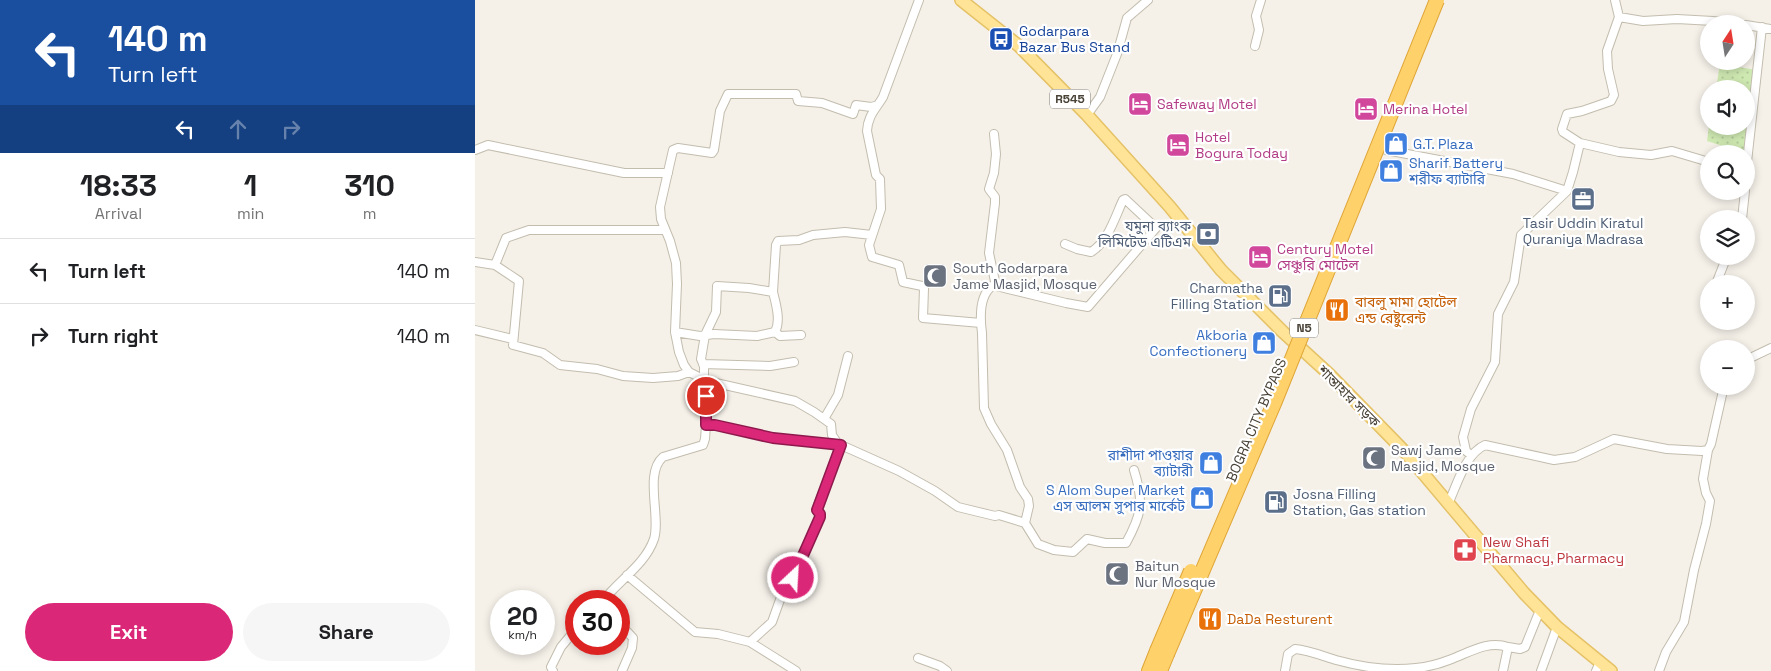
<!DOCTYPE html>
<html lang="en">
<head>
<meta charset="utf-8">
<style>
	:root { --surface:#fff; --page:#f6f6f6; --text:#202124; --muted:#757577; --line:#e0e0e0; --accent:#db2777 }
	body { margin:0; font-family:"Space Grotesk","Noto Sans Bengali",sans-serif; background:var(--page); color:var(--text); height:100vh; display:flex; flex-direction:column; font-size:19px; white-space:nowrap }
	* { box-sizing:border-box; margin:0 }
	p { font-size:16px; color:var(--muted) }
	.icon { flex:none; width:28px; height:28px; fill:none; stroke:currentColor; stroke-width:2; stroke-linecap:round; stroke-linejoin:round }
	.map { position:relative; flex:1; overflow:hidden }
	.details { display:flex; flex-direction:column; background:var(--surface); width:475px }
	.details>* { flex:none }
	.hud { background:#1a4fa0; color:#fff; overflow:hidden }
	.needle { width:32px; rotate:12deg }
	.buttons { position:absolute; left:1225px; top:15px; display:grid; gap:10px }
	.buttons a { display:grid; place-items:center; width:55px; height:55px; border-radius:50%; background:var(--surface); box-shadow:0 2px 8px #0003; font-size:25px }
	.speed { position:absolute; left:15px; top:590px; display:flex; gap:10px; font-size:25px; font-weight:700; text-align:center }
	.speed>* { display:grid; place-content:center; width:65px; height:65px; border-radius:50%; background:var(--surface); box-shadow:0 2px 8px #0003; line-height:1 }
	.speed small { font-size:12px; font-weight:400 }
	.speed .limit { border:8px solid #d22; background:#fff; color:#111 }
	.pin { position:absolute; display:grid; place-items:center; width:42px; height:42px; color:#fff; margin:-21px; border:2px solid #fff; border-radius:50%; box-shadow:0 1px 5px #0007 }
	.me { position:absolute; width:55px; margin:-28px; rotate:25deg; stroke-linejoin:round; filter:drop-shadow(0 0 4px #0008) }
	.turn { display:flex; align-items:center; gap:18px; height:105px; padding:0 25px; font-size:22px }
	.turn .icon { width:65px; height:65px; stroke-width:2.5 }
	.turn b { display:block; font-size:35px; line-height:42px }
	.lanes { display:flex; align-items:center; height:48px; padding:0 25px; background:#0003; justify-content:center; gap:25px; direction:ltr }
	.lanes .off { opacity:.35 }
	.eta { display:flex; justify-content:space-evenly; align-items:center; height:85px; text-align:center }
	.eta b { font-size:30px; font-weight:600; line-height:35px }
	.button { display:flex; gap:10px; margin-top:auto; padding:10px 25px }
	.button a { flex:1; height:58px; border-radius:30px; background:var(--accent); color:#fff; font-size:20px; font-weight:600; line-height:58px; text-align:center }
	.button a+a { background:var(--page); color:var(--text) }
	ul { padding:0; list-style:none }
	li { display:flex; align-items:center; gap:15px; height:65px; padding:0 25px; border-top:1px solid var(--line) }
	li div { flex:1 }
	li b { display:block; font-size:19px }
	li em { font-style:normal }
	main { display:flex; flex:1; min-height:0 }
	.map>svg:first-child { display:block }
	.green { fill:url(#green-dots) }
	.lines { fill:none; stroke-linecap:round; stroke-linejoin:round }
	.street-casing { stroke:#c3bdae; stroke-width:10 }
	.primary-casing { stroke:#e5c267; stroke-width:14 }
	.highway-casing { stroke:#dfa639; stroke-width:16 }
	.street { stroke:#fff; stroke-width:8 }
	.primary { stroke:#ffe498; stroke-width:11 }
	.highway { stroke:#ffd16a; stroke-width:14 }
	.highway-bridge-casing { stroke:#dfa639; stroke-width:16; stroke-linecap:butt }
	.highway-bridge { stroke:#ffd16a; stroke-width:14 }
	.route-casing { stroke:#8e194d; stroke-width:12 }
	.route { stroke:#db2777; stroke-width:9 }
	.labels { text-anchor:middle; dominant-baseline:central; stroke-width:4.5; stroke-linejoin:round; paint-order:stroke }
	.shield { fill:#fff; stroke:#807b73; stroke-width:1 }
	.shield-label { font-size:12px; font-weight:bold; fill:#494237 }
	.transit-label { font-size:14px; fill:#164399; stroke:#fff; text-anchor:start }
	.hotel-label { font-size:14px; fill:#b23c85; stroke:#fff; text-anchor:start }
	.shop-label { font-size:14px; fill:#366cbe; stroke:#fff; text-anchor:end }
	.service-label { font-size:14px; fill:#4e5e75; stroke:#fff; text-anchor:end }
	.worship-label { font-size:14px; fill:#5b616d; stroke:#fff; text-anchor:start }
	.food-label { font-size:14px; fill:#c56008; stroke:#fff; text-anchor:start }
	.street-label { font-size:14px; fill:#494237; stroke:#fff }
	.health-label { font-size:14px; fill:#be3a42; stroke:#fff; text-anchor:start }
</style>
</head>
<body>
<main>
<section class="details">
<div class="hud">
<div class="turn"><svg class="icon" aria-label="left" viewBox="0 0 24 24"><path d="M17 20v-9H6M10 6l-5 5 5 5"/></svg><div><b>140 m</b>Turn left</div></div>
<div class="lanes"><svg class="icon" aria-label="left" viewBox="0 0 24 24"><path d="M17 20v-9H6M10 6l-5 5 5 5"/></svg><svg class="icon off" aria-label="ahead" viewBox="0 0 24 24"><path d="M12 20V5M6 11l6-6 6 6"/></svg><svg class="icon off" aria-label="right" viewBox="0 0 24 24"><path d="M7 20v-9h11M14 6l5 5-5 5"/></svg></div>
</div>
<div class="eta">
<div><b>18:33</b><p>Arrival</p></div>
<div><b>1</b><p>min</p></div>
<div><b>310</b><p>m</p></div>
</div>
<ul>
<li><svg class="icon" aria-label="left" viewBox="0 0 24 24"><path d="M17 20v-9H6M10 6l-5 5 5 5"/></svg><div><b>Turn left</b></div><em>140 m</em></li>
<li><svg class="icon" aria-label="right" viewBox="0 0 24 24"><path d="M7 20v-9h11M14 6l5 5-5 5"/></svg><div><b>Turn right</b></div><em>140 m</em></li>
</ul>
<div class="button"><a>Exit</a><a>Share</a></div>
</section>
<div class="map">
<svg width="1296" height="671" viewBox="0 0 1296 671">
	<defs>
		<pattern id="green-dots" width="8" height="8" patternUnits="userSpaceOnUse" patternTransform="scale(1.25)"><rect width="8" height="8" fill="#cfe9b2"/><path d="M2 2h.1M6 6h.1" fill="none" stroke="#b3c99a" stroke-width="1.8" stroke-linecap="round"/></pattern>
	</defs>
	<rect width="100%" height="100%" fill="#f5f1e9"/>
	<!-- green -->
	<path class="green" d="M1245 64 1282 70 1272 154 1232 141 1234 126H1271V89H1241Z"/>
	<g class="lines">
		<defs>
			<path id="street" d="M444 0 408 97C401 109 393 115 392 131L401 175 405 179 406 209 394 245 397 257 424 265 428 282 447 286 449 288 448 318 506 323
				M1144 17 1168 21 1202 19 1238 21 1263 24
				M1271 25 1296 29
				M780 46 784 30 781 16 786 0
				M612 115 625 97 642 54 652 18 673 0
				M519 134 521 154 519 173 514 189 520 197V203L514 253 521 286
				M1105 143 1144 152 1176 155 1197 151 1234 162
				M0 150 13 145 149 173H193
				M911 150 1038 174 1092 191
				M1271 171 1287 27
				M1267 219 1270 191
				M0 262 20 265 31 238 54 230H190
				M20 265 44 281 38 345 68 353 85 365 122 369 148 376 178 378 203 376 214 372
				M1241 284 1252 256
				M298 292 301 245 303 241 324 240 338 235 370 232 397 235
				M0 330 38 339
				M200 332 225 336 239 334 282 336 300 332C306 321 301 304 298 292L274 288 242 286 241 312 230 335 226 359 229 366V379
				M300 332 305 336 326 335
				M1271 360 1296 348
				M228 364 295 366 319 362
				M232 381 320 401 339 412 356 424 357 435 363 444
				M349 419 363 395 373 356
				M231 425 232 381 214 372 209 365 204 352 200 332 202 284 201 263 195 241 186 219 185 207 198 150 203 148 237 153 239 150 245 111 253 94H321L323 101 347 103 378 114 381 105 396 107 400 106
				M996 455 991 451 988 437 996 409 1020 362 1023 314 1039 282 1046 235 1092 191 1098 172 1105 143 1088 132 1087 129 1092 114 1107 111 1136 101 1139 95 1133 69 1132 51 1144 17 1140 0
				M973 504C982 485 990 454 1010 445L1079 460 1100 457 1139 439 1192 449 1227 451 1233 450 1236 444 1249 386
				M550 523 554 506 553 499 545 487 532 450 516 424 509 408 507 333C505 318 504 296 517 286H521L591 303 613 307 681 228 650 199 648 200C640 217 633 242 616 252L602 249 590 244
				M152 575 220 632 243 634 275 642 321 671
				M128 601C144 580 170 565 179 539 186 517 169 473 188 457L228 445 230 439 231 425H240L297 438 366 445 424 471 460 491 483 507 520 516 524 515 550 523 563 544 579 550 598 552 612 539 630 543H651C667 514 669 502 659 470
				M144 623 158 638 157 648 147 671
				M275 642 297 622 306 597 318 578 345 517V514L341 510 366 445
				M443 658 465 666 472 671
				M78 671 76 667 86 647 101 629
				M810 671 813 654 820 649C833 650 848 656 861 660 886 667 914 671 941 668 952 667 964 664 974 660 994 653 1012 640 1033 647
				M1028 671 1033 647 1045 649 1050 647 1065 610
				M1066 671 1082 627
				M1121 671 1125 662
				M1184 671 1191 652 1209 622 1219 570 1231 524 1235 501 1231 493 1228 479 1233 450"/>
			<path id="primary" d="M486 0 544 46 612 115 695 207 746 270 808 332 854 374 930 452 1049 593 1082 627 1136 671"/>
			<path id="highway" d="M674 671 682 651
				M685 671 692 654"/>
		</defs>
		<!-- street casing -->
		<use href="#street" class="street-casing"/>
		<!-- primary casing -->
		<use href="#primary" class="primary-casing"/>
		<!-- highway casing -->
		<use href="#highway" class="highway-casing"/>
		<!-- street -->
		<use href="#street" class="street"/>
		<!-- primary -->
		<use href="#primary" class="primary"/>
		<!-- highway -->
		<use href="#highway" class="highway"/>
		<defs>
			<path id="highway-bridge" d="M682 651 716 571
				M692 654 800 401 962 0"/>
		</defs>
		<!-- highway-bridge casing -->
		<use href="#highway-bridge" class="highway-bridge-casing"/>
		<!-- highway-bridge -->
		<use href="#highway-bridge" class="highway-bridge"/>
	</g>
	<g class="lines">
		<defs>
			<path id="route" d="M231 396V425H240L298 438 366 445 342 510 345 514V517L318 578"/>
		</defs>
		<!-- route casing -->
		<use href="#route" class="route-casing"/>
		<!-- route -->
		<use href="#route" class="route"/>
	</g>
	<!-- icons -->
	<defs>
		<symbol id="bus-square" viewBox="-11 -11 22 22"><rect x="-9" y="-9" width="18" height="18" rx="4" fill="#1a4fb4" stroke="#fff"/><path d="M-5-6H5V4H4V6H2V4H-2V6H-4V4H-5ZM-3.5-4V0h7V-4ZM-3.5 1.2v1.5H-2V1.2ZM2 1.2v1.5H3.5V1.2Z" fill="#fff"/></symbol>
		<symbol id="hotel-square" viewBox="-11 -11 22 22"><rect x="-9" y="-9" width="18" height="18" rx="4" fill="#d1479c" stroke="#fff"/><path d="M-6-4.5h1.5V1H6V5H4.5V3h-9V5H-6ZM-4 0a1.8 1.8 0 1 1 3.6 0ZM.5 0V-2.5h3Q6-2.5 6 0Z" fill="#fff"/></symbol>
		<symbol id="shop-square" viewBox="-11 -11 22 22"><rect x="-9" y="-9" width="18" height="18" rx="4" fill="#3f7fe0" stroke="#fff"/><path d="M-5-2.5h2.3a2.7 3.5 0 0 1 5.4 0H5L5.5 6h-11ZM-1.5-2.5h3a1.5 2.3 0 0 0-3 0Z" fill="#fff"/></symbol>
		<symbol id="office-square" viewBox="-11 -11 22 22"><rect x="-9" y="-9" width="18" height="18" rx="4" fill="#5c6f8a" stroke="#fff"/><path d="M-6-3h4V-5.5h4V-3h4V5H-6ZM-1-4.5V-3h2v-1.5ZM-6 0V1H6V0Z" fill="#fff"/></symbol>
		<symbol id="bank-square" viewBox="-11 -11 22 22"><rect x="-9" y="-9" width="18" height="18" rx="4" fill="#5c6f8a" stroke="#fff"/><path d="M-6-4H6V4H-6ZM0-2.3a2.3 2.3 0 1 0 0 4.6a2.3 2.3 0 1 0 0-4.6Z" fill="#fff"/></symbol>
		<symbol id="mosque-square" viewBox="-11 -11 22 22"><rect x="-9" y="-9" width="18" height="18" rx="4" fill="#6b7280" stroke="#fff"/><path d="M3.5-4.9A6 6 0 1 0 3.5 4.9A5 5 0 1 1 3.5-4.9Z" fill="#fff"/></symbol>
		<symbol id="fuel-square" viewBox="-11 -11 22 22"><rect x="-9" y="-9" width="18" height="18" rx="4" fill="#5c6f8a" stroke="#fff"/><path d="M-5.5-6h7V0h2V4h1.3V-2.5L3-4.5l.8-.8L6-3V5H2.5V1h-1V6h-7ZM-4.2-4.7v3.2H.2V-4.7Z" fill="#fff"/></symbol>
		<symbol id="restaurant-square" viewBox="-11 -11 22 22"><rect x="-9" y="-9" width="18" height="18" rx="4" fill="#e8710a" stroke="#fff"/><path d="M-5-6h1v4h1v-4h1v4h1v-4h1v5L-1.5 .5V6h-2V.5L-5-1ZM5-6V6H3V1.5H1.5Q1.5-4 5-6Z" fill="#fff"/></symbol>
		<symbol id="pharmacy-square" viewBox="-11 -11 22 22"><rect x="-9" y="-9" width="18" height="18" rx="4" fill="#e0444e" stroke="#fff"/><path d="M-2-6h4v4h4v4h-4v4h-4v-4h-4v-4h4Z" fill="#fff"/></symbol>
	</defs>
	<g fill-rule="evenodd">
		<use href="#bus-square" x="512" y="25" width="28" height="28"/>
		<use href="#hotel-square" x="651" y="90" width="28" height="28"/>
		<use href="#hotel-square" x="877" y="95" width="28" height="28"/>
		<use href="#shop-square" x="907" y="130" width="28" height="28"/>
		<use href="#hotel-square" x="689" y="131" width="28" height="28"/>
		<use href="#shop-square" x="902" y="157" width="28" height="28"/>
		<use href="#office-square" x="1094" y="185" width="28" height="28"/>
		<use href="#bank-square" x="719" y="220" width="28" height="28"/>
		<use href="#hotel-square" x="771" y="243" width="28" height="28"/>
		<use href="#mosque-square" x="446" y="262" width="28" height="28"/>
		<use href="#fuel-square" x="791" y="282" width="28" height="28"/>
		<use href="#restaurant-square" x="848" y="296" width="28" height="28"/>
		<use href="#shop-square" x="775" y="329" width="28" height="28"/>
		<use href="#mosque-square" x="885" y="444" width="28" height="28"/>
		<use href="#shop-square" x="722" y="449" width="28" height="28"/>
		<use href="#shop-square" x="713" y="484" width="28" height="28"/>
		<use href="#fuel-square" x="787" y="488" width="28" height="28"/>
		<use href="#pharmacy-square" x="976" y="536" width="28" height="28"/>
		<use href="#mosque-square" x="628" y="560" width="28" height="28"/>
		<use href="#restaurant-square" x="721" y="605" width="28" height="28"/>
	</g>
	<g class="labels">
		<!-- shield labels -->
		<g class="shield">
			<rect x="575" y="89.5" width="40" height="19" rx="4"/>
			<rect x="815" y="318.5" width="28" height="19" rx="4"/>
		</g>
		<g class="shield-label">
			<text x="595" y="99">R545</text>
			<text x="829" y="328">N5</text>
		</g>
		<!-- transit labels -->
		<g class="transit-label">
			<text x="544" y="31">Godarpara<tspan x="544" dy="16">Bazar Bus Stand</tspan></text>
		</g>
		<!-- hotel labels -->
		<g class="hotel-label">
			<text x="682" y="104">Safeway Motel</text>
			<text x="908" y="109">Merina Hotel</text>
			<text x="720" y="137">Hotel<tspan x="720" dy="16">Bogura Today</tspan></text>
			<text x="802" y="249">Century Motel<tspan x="802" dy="16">সেঞ্চুরি মোটেল</tspan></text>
		</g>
		<!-- shop labels -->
		<g class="shop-label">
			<text x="938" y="144" text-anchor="start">G.T. Plaza</text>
			<text x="934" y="163" text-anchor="start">Sharif Battery<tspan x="934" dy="16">শরীফ ব্যাটারি</tspan></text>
			<text x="772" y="335">Akboria<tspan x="772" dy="16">Confectionery</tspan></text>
			<text x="718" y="455">রাশীদা পাওয়ার<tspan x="718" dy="16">ব্যাটারী</tspan></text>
			<text x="710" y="490">S Alom Super Market<tspan x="710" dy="16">এস আলম সুপার মার্কেট</tspan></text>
		</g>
		<!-- service labels -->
		<g class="service-label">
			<text x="1108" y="223" text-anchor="middle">Tasir Uddin Kiratul<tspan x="1108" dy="16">Quraniya Madrasa</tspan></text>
			<text x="716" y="226">যমুনা ব্যাংক<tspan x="716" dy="16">লিমিটেড এটিএম</tspan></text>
			<text x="788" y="288">Charmatha<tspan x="788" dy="16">Filling Station</tspan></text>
			<text x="818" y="494" text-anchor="start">Josna Filling<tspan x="818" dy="16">Station, Gas station</tspan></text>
		</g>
		<!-- worship labels -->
		<g class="worship-label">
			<text x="478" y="268">South Godarpara<tspan x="478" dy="16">Jame Masjid, Mosque</tspan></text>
			<text x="916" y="450">Sawj Jame<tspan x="916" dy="16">Masjid, Mosque</tspan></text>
			<text x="660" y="566">Baitun<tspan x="660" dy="16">Nur Mosque</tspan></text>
		</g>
		<!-- food labels -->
		<g class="food-label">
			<text x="880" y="302">বাবলু মামা হোটেল<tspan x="880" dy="16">এন্ড রেষ্টুরেন্ট</tspan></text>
			<text x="752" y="619">DaDa Resturent</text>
		</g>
		<!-- street labels -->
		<g class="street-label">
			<text transform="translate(874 396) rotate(45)">শান্তাহার সড়ক</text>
			<text transform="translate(781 420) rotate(-67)">BOGRA CITY BYPASS</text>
		</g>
		<!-- health labels -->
		<g class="health-label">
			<text x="1008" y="542">New Shafi<tspan x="1008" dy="16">Pharmacy, Pharmacy</tspan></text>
		</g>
	</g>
</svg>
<div class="buttons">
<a><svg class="needle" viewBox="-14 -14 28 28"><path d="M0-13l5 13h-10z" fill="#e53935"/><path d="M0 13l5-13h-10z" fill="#757577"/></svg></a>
<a><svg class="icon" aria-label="sound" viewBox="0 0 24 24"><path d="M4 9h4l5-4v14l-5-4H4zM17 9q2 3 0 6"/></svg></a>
<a><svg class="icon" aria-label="search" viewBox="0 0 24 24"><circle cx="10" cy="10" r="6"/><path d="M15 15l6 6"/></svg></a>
<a><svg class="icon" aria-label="layers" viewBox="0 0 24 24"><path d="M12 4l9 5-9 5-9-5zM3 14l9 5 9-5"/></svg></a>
<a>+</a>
<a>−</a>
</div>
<div class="speed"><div>20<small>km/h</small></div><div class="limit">30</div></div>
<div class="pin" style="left:231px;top:396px;background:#d93025"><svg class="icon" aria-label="arrive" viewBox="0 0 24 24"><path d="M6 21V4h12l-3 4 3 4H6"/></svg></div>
<svg class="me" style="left:318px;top:578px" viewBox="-20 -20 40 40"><circle r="17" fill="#db2777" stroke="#fff" stroke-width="3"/><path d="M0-11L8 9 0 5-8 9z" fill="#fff"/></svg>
</div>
</main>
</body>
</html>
